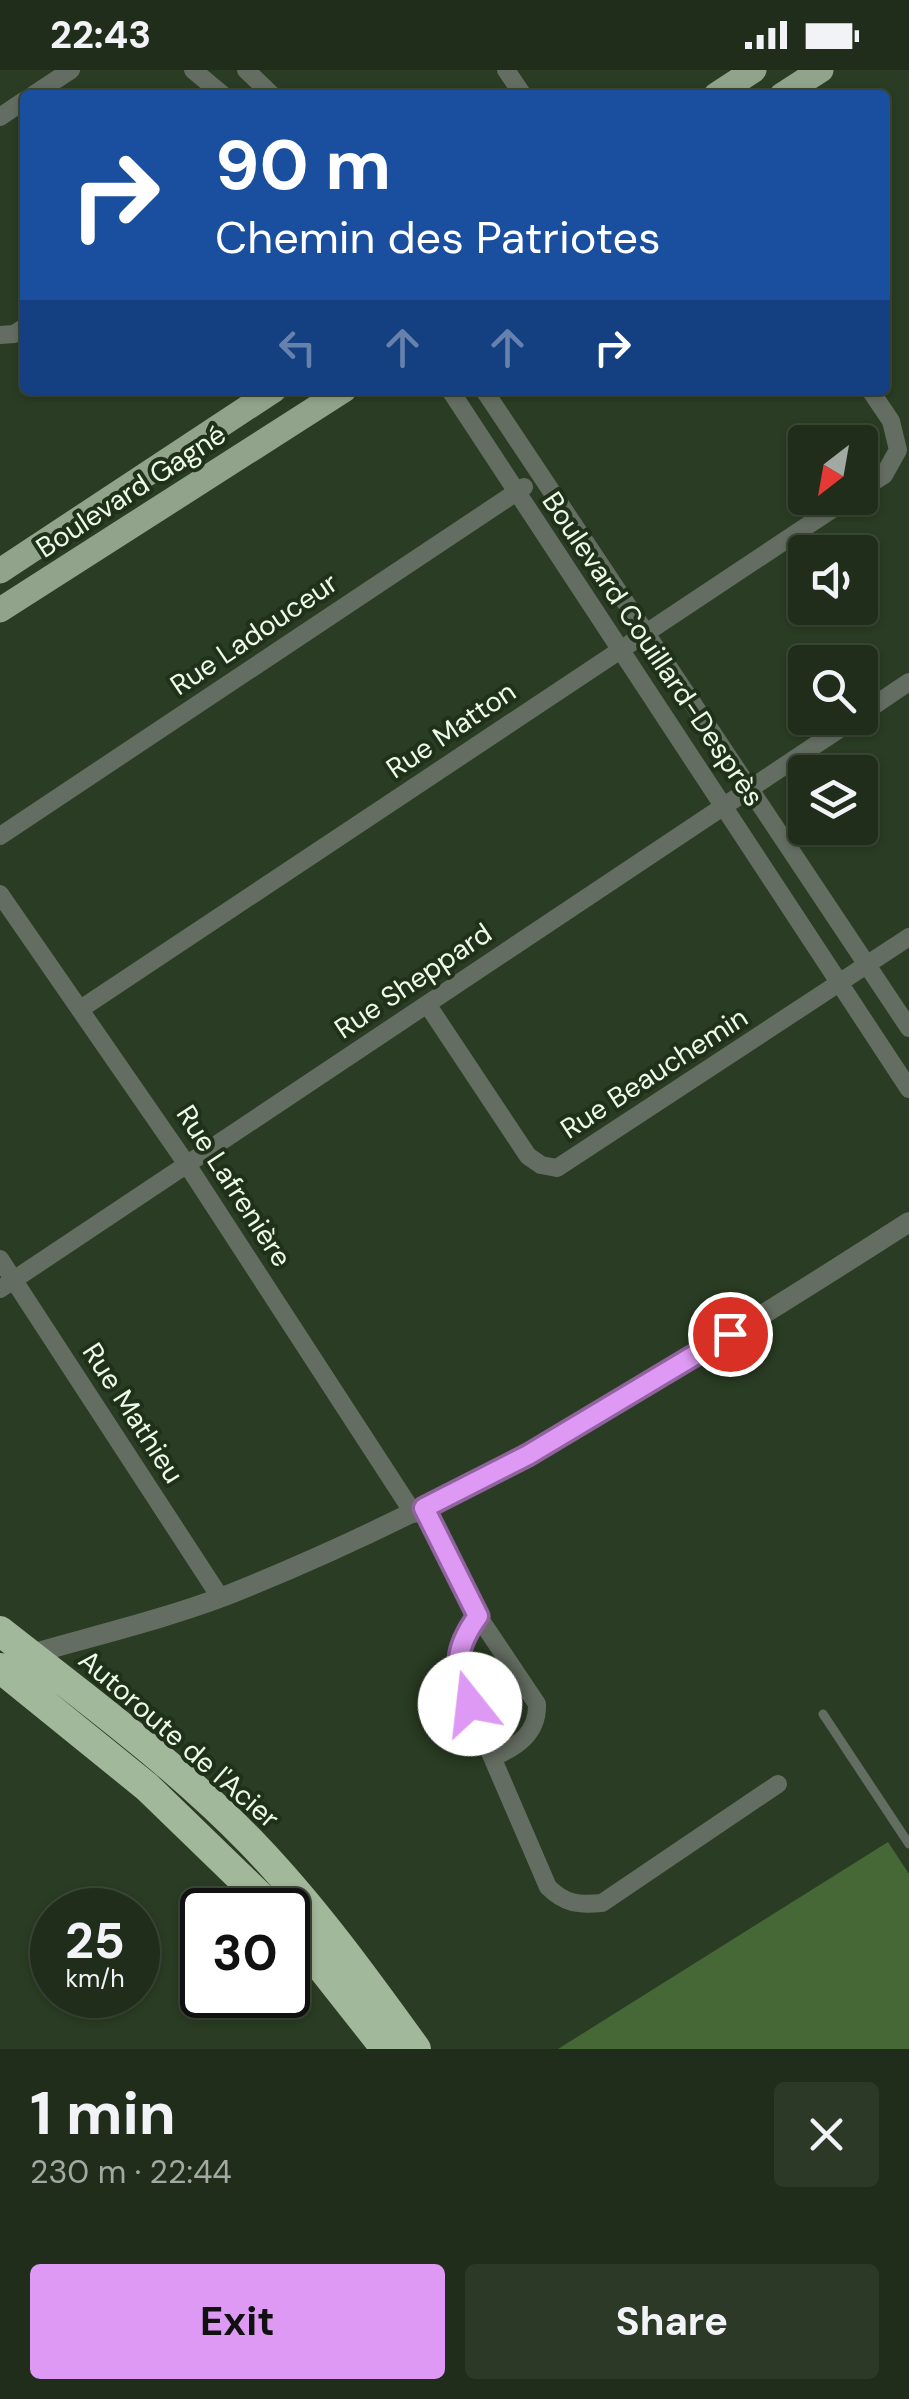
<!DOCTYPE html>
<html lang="en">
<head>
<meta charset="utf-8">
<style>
	:root { --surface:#202d1a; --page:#2d3927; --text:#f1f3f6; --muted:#a2a8a2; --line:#3d4939; --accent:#dd99f4 }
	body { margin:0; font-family:"DM Sans",sans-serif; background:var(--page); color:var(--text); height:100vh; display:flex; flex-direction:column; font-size:38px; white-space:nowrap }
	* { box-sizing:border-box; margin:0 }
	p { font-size:32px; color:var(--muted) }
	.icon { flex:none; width:55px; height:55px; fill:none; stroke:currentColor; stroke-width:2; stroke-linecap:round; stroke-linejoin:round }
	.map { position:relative; height:1979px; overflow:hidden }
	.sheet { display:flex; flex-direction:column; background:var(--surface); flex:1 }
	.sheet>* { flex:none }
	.guide { position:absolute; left:20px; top:20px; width:870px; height:305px; border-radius:10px; box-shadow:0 2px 8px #0004,0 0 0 2px var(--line); background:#1a4fa0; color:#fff; overflow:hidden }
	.needle { width:65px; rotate:211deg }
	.fabs { position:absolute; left:788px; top:355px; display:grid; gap:20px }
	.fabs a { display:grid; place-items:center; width:90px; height:90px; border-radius:10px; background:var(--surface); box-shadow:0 2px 8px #0004,0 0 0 2px var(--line); font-size:50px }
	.speed { position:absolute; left:30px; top:1818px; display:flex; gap:20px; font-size:50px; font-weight:700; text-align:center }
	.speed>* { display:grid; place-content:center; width:130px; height:130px; border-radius:50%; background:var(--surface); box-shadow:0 2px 8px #0004,0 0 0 2px var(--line); line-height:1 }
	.speed small { font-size:25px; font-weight:400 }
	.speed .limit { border:5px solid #111; border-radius:15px; background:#fff; color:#111 }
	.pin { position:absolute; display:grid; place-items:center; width:85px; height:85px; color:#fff; margin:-42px; border:5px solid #fff; border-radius:50%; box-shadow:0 2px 10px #0007 }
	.me { position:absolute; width:110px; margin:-55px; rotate:344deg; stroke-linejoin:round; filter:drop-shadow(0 0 8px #0008) }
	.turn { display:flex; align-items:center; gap:35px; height:210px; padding:0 30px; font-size:45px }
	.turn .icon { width:130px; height:130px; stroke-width:2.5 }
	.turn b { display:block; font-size:70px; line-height:85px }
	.lanes { display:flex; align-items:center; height:95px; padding:0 30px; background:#0003; justify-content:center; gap:50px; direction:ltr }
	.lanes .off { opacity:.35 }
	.round { display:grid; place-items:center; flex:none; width:105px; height:105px; border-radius:10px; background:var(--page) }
	.summary { display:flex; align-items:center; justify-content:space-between; height:170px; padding:0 30px }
	h1 { font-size:60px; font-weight:700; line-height:75px }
	.button { display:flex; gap:20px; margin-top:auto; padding:20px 30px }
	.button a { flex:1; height:115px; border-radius:10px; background:var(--accent); color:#111; font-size:40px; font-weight:700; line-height:115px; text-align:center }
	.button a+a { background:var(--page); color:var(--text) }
	.status { display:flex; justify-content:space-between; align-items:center; height:70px; padding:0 50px; background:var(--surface); direction:ltr }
	.status svg { height:28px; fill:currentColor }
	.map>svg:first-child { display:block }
	.green { fill:#456836 }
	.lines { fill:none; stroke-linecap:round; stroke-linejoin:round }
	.service { stroke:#646d61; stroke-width:9 }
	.minor { stroke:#646d61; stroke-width:18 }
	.tertiary { stroke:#646d61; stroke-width:20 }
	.primary { stroke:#91a38a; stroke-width:25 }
	.motorway { stroke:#a2b89a; stroke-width:30 }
	.route-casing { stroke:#90639f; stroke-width:25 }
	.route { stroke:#dd99f4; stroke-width:18 }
	.labels { text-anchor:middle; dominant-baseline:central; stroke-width:8; stroke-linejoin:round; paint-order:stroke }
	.street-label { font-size:28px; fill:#eef9e9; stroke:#203119 }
</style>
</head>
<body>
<div class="status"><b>22:43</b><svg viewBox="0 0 49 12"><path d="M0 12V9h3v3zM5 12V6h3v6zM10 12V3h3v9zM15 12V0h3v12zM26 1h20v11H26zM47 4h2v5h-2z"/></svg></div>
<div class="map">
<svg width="909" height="1979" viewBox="0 0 909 1979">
	<rect width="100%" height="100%" fill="#2a3c23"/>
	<!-- green -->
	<path class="green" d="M888 1772 909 1804V1979H558Z"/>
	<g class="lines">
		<!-- service -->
		<path class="service" d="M823 1644 909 1774"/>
		<!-- minor -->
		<path class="minor" d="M193 0 223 25
			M246 0 272 25
			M506 0 523 25
			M33 25 71 0
			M0 47 25 30
			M0 265 14 264 25 257
			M450 320 909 1019
			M484 320 909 958
			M860 420 884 405 898 380 891 351 870 320
			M860 645 909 612
			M0 766 524 417
			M0 824 188 1096 414 1444
			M427 934 528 1086 541 1095 557 1098 909 867
			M82 938 849 428
			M0 1189 220 1527
			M0 1219 856 648
			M424 1438 478 1546C462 1567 454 1582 458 1608L548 1817C565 1834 578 1835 602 1833L778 1714
			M478 1546 537 1634C538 1663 518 1676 494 1687"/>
		<!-- tertiary -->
		<path class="tertiary" d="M21 1587C88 1567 159 1551 225 1526 468 1430 690 1293 909 1152"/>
		<!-- primary -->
		<path class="primary" d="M716 25 754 0
			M782 25 821 0
			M0 501 274 320
			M0 540 344 320"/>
		<!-- motorway -->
		<path class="motorway" d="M0 1561C85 1628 174 1693 250 1771 312 1835 364 1907 416 1979
			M0 1598 147 1717 274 1840
			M288 1855 386 1979"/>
	</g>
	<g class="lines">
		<defs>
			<path id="route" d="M470 1634C454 1598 454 1579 478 1546L424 1438 528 1385 730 1264"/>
		</defs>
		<!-- route casing -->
		<use href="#route" class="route-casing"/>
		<!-- route -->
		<use href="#route" class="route"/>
	</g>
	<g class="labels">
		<!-- street labels -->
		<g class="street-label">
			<text transform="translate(131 421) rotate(-33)">Boulevard Gagné</text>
			<text transform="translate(254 564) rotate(-34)">Rue Ladouceur</text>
			<text transform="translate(653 579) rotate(56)">Boulevard Couillard-Desprès</text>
			<text transform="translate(451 660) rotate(-34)">Rue Matton</text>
			<text transform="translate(413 911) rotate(-34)">Rue Sheppard</text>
			<text transform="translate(654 1003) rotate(-33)">Rue Beauchemin</text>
			<text transform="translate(234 1116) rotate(57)">Rue Lafrenière</text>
			<text transform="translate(133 1343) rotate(57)">Rue Mathieu</text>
			<text transform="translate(179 1669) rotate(41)">Autoroute de l'Acier</text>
		</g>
	</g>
</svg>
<div class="fabs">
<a><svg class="needle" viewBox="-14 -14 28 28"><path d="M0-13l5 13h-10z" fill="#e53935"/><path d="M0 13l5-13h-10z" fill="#a2a8a2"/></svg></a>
<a><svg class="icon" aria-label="sound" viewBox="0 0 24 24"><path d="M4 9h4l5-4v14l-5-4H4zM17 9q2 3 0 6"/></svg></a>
<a><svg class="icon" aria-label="search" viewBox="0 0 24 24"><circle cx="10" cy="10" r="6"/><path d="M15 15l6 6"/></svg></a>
<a><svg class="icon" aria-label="layers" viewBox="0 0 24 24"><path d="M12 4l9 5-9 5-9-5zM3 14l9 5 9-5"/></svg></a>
</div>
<div class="speed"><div>25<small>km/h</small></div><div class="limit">30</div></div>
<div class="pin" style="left:730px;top:1264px;background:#d93025"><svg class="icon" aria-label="arrive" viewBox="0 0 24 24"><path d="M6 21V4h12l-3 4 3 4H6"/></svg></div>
<svg class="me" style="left:470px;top:1634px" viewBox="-20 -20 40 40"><circle r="19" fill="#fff"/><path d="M0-13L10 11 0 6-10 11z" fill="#dd99f4"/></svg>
<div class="guide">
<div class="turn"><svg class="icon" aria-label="right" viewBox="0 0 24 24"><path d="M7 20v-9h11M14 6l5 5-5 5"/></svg><div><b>90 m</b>Chemin des Patriotes</div></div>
<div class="lanes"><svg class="icon off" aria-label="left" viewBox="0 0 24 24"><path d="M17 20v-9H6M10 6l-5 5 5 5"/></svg><svg class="icon off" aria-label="ahead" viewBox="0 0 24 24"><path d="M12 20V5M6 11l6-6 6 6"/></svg><svg class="icon off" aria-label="ahead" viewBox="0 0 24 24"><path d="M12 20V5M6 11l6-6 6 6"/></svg><svg class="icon" aria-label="right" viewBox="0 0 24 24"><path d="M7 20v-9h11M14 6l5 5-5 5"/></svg></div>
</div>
</div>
<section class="sheet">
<div class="summary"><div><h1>1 min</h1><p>230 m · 22:44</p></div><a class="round"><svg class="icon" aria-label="close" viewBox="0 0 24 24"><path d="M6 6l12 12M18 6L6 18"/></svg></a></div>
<div class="button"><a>Exit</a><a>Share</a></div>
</section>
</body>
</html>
